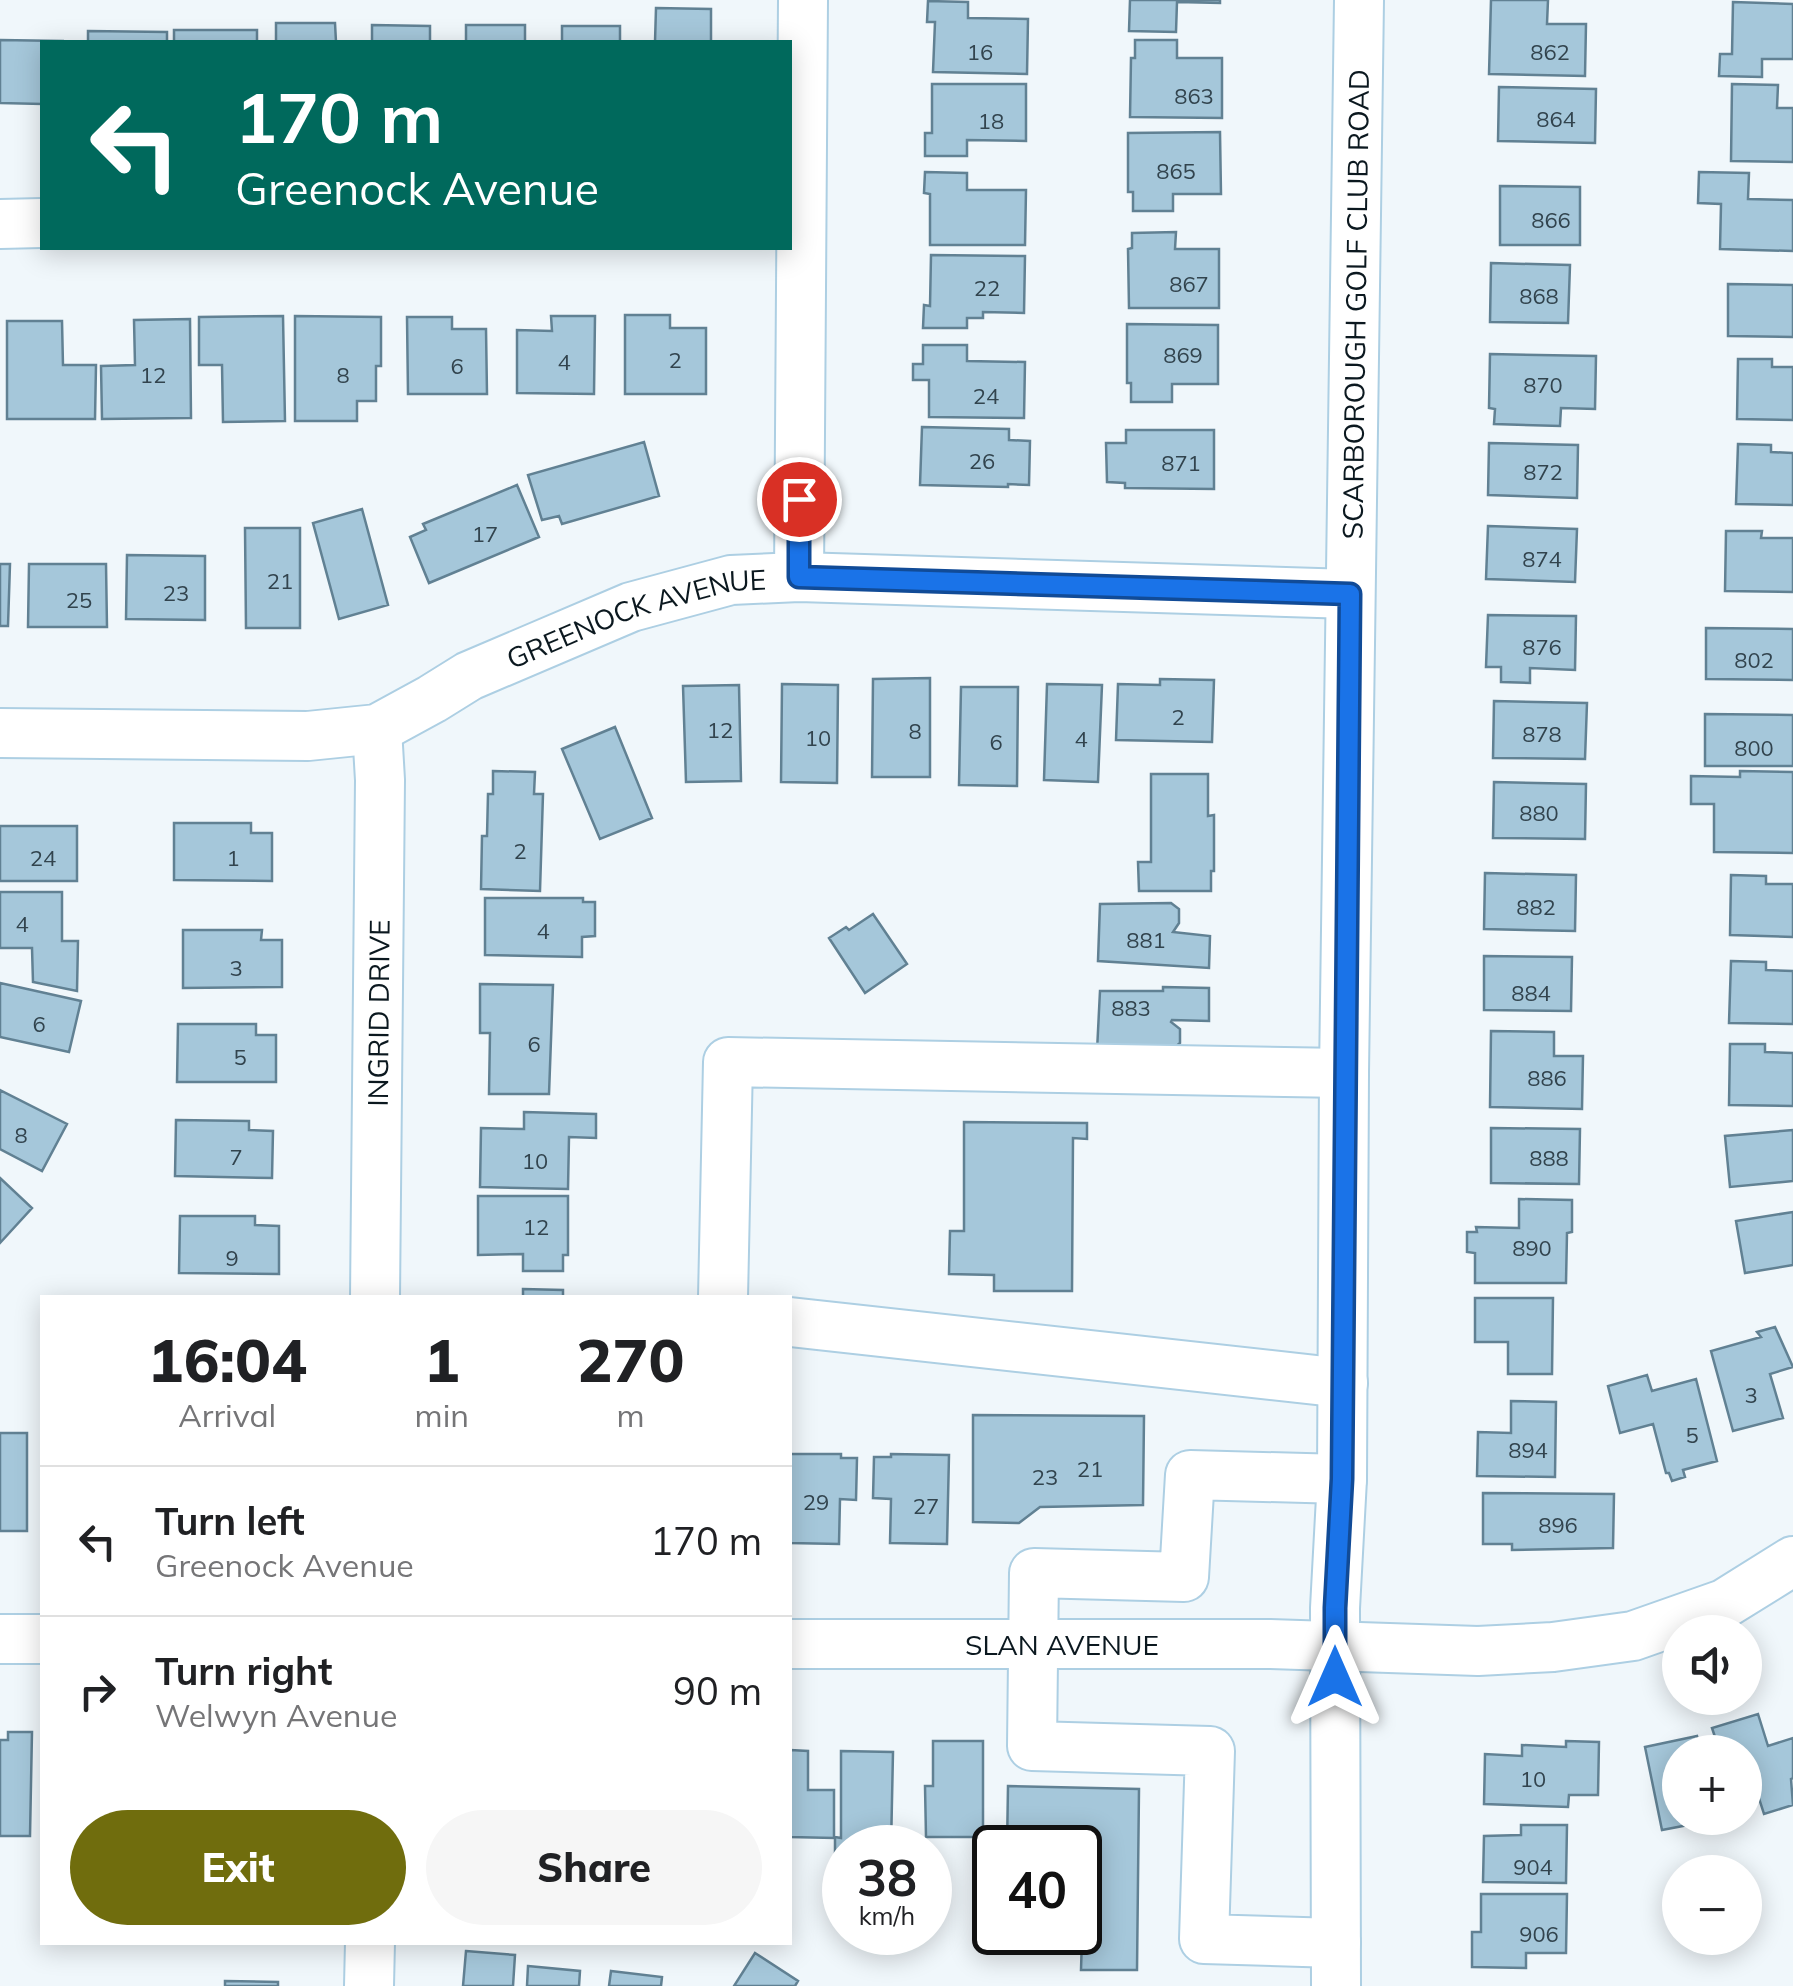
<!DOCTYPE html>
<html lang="en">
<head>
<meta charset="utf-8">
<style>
	:root { --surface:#fff; --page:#f6f6f6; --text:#202124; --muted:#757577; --line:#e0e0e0; --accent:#706d0d }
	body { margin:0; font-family:Mulish,sans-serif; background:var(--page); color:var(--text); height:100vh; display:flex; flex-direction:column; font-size:38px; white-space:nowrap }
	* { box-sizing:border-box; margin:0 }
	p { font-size:32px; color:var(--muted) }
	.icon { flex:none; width:55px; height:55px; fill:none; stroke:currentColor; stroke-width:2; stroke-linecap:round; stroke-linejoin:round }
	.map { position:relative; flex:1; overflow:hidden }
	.details { position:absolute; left:40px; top:1295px; width:752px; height:650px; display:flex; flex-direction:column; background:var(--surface); border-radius:0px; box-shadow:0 5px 25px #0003 }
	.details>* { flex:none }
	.guide { position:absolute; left:40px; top:40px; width:752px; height:210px; border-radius:0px; box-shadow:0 5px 25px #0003; background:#00695c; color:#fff; overflow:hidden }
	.fabs { position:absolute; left:1662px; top:1615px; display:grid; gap:20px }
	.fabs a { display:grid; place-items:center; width:100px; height:100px; border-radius:50%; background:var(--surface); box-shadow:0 5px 25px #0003; font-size:50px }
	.speed { position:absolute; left:822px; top:1825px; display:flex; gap:20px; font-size:50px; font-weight:700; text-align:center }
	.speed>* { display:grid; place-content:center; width:130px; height:130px; border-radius:50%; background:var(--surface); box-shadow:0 5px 25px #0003; line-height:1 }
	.speed small { font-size:25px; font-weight:400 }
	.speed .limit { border:5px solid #111; border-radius:15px; background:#fff; color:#111 }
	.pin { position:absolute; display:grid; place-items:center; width:85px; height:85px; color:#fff; margin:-42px; border:5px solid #fff; border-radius:50%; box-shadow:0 2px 10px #0007 }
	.me { position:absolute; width:110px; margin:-55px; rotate:0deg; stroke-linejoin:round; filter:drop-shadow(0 0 8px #0008) }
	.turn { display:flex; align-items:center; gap:35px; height:210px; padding:0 30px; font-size:45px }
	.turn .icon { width:130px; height:130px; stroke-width:2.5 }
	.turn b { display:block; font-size:70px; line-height:85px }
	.eta { display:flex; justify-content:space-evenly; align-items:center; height:170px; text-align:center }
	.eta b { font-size:60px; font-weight:800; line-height:70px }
	.button { display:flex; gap:20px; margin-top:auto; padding:20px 30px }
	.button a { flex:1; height:115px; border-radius:60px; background:var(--accent); color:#fff; font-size:40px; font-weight:800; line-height:115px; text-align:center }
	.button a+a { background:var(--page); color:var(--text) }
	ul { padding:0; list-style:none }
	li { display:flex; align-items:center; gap:30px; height:150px; padding:0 30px; border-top:2px solid var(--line) }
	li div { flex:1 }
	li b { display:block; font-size:38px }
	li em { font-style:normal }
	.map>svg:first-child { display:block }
	.building { fill:#a5c7da; stroke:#618193; stroke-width:2.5 }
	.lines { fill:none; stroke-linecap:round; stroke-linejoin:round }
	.minor-casing { stroke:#adcfe3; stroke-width:52 }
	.minor { stroke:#fff; stroke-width:48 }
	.route-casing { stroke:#114b97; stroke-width:25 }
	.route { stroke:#1a73e8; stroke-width:18 }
	.labels { text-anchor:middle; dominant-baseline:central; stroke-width:9; stroke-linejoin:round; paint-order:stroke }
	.number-label { font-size:22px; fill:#32444e }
	.street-label { font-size:28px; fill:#0b181f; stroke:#fff }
</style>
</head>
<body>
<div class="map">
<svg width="1793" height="1986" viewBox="0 0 1793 1986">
	<rect width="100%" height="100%" fill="#f0f7fb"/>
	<!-- building -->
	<path class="building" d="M1130 0H1220V3L1177 2 1176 32 1129 31Z
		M1491 0H1548L1547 24H1586L1585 76 1489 74Z
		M928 1 968 2V18L1028 19 1027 74 933 72 935 22H927Z
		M1733 2 1793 4V59H1762V77L1719 76 1720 54H1732Z
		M656 8 711 9V42H655Z
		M276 23H335L336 42H276Z
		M372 25 430 26V42H372Z
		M466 25H525V42H466Z
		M562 26H620V42H562Z
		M174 30H257V42H174Z
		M88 31 167 32V42H88Z
		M0 40 64 41 42 42V104L0 103Z
		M1135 40H1177V58H1222V118L1130 117 1131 58H1135Z
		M932 84H1026V141L967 140V156H925V133H932Z
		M1732 84 1778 85 1777 108H1793V162L1731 161Z
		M1499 87 1596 89 1595 143 1498 141Z
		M1220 132 1221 194H1173V211H1133V192H1128V133Z
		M925 172 967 173V190H1026L1025 245H930V194L924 193Z
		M1699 172 1749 173 1748 199 1793 200V251L1720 249 1721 204 1698 203Z
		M1500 186 1580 187V245H1500Z
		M1176 232 1175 249H1219V308H1129L1128 249 1132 248V233Z
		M931 255 1025 256 1024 313 983 312V318H967V328H923L924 305 930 306Z
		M1491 263 1570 265 1568 323 1490 322Z
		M1728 284 1793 285V337L1728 336Z
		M625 315H670V328H706V394H625Z
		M283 316 285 421 223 422 222 365H199V317Z
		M295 316 381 317V366H376V401H357V421H295Z
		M551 316H595L594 394 517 393V330L552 331Z
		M407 317H452V329H486L487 394H408Z
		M190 319 191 418 102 419 101 366 135 365 134 320Z
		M7 321H62L63 365H96L95 419H7Z
		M1127 324 1218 325V384H1172V402H1131V383H1127Z
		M923 345H967V361L1025 362 1024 418 929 417V380H913V364H923Z
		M1490 354 1596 356 1595 409 1561 408 1560 426 1494 424 1495 409 1489 408Z
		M1738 359H1772V367H1793V420L1737 419Z
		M922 427 1009 429V440L1030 441 1029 485 1008 484V487L920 485Z
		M1126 430H1214V489L1125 488V483L1107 482 1106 443H1126Z
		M644 442 659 496 562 524 559 516 542 520 528 475Z
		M1489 443 1578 445 1577 498 1488 495Z
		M1738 444 1771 445V452L1793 453V505L1736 504Z
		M517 485 539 537 429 583 410 537 426 530 423 524Z
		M362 509 388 605 339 619 313 523Z
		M1488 526 1577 529 1575 582 1486 579Z
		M245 528H300V628H246Z
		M1726 531H1762L1761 538H1793V592L1725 591Z
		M127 555 205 556V620L126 619Z
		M0 564H10L8 626H0Z
		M29 564H106L107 627H28Z
		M1488 615 1576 616 1575 670 1530 668V683L1501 682V667H1486Z
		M1706 628 1793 629V680L1706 679Z
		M930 678V777H872L873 679Z
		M1160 679 1214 680 1212 742 1116 740 1118 684 1160 685Z
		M782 684 838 685 837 783 781 782Z
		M1047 684 1102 685 1098 782 1044 780Z
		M739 685 741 781 686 782 683 686Z
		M961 687H1018L1017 786 959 785Z
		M1494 701 1587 703 1585 759 1493 758Z
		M1705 714 1793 715V766H1705Z
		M615 727 652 818 600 839 562 749Z
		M493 771 535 772 534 794H543L540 891 481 889 482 836H487L488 794H493Z
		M1740 771 1793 772V853L1714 852V804H1691V776L1740 777Z
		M1151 774H1208V816L1214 815V871H1211V891H1139L1138 862H1151Z
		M1494 782 1586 784 1585 839 1493 838Z
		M174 823H251V833H272V881L174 880Z
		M0 826H77V881H0Z
		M1485 873 1576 875 1575 931 1484 929Z
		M1731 875 1766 876V884H1793V937L1730 935Z
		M0 892H62V941H78L77 991 33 982 32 948H0Z
		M485 898H583V902H595V936L582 937V957L485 955Z
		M1171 903 1179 909V923L1173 932 1210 936 1209 968 1098 961 1100 904Z
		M873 914 907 964 865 993 829 938 846 927 849 930Z
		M183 930H262L261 940H282V987L183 988Z
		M1484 956 1572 957 1571 1011 1484 1010Z
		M1731 961 1766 962V970L1793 971V1024L1729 1023Z
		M0 983 81 1001 69 1052 0 1037Z
		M480 984 553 985 549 1094H489L490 1033H480Z
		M1163 987 1209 988V1021L1172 1020 1171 1022 1180 1029V1043L1170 1051H1097L1100 991H1163Z
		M178 1024H256V1035H276V1082H177Z
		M1491 1031 1554 1032V1056H1583L1582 1109 1490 1107Z
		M1730 1044H1765V1052L1793 1053V1106L1729 1105Z
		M0 1090 67 1124 42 1171 0 1149Z
		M524 1112 596 1114V1138L569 1137 568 1189 480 1187 481 1128 524 1129Z
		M176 1120 249 1121V1130L273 1131 272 1178 175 1176Z
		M964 1122 1087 1123V1139L1073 1138 1072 1291H994V1275L949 1274 950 1231H964Z
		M1491 1128 1580 1129 1579 1184 1491 1183Z
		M1793 1130V1181L1730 1187 1725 1136Z
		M0 1178 32 1208 0 1243Z
		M478 1196H568V1255H563V1271H523V1254L478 1255Z
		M1519 1199 1572 1200V1232L1567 1233 1566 1283H1475V1253L1467 1252V1232H1477L1476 1227 1519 1228Z
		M1793 1212V1265L1745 1273 1736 1221Z
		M180 1216H255V1225L279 1226V1274L179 1273Z
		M523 1289 563 1290V1298H523Z
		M1475 1298H1553L1552 1374H1508V1342H1475Z
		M1775 1327 1793 1367 1770 1374 1783 1418 1733 1431 1711 1351 1761 1337 1757 1332Z
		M1647 1375 1652 1391 1696 1379 1717 1461 1683 1470 1685 1477 1672 1481 1669 1473H1666L1653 1424 1620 1433 1608 1386Z
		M1511 1401 1556 1402 1555 1477 1477 1476 1478 1432 1511 1433Z
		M973 1415 1144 1416 1143 1505 1040 1507 1019 1523 973 1522Z
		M0 1433H27V1531H0Z
		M790 1454H841V1458H857L856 1500 840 1499 839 1544 790 1543Z
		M891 1454 949 1455 947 1544 890 1543 891 1499 873 1498 874 1457H891Z
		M1483 1493 1614 1494 1613 1548 1512 1550V1544H1483Z
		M1758 1714 1768 1746 1793 1738V1778L1791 1779 1793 1805 1764 1814 1756 1789 1745 1793V1752H1720L1712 1728Z
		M8 1732H32L30 1836H0V1740H8Z
		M1697 1736 1701 1752H1680V1818H1713L1714 1820 1662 1830 1645 1747Z
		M933 1741H983V1837H926L925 1786H933Z
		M1566 1741 1599 1742 1598 1795H1569L1568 1807 1484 1804 1485 1754 1522 1756V1745L1566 1747Z
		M790 1750 808 1751V1790H834V1838L790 1837Z
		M841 1751 893 1752 891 1848H845V1856H835V1837L841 1838Z
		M1008 1786 1139 1789 1137 1970H1081L1082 1937 1006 1936V1932H1080V1848H1007Z
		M1521 1825H1567L1566 1883 1483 1882 1484 1836 1521 1835Z
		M1481 1894H1567L1566 1953H1526V1968L1472 1967V1932H1481Z
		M466 1951 515 1955 513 1986H463Z
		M755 1953 798 1981 795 1986H734Z
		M528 1966 580 1971 579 1986H527Z
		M611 1971 662 1977 661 1986H609Z
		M225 1981 278 1982V1986H225Z"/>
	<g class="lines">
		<defs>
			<g id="minor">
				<path d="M0 224 42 223"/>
				<path d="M799 577 803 0"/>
				<path id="s1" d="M0 733 308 736 377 729 432 699 469 676 631 607 731 580 799 577 1350 594"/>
				<path id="s2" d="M375 1298 380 780 377 729"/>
				<path d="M723 1298 728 1062 1344 1073"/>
				<path d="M790 1322 1343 1383"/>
				<path d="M0 1639H42"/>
				<path id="s3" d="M790 1644H1270L1478 1651 1553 1647 1633 1636 1724 1604 1793 1561"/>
				<path d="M1336 1943 1204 1939 1210 1751 1032 1746 1034 1573 1184 1577 1190 1475 1342 1479"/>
				<path d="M369 1986 370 1942"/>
				<path id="s4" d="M1336 1986 1335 1608 1342 1479 1344 1073 1359 0"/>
			</g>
		</defs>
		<!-- minor casing -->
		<use href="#minor" class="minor-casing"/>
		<!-- minor -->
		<use href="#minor" class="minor"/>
	</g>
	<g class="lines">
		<defs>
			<path id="route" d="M799 499V577L1350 594 1342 1479 1335 1608V1677"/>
		</defs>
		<!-- route casing -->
		<use href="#route" class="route-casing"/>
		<!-- route -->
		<use href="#route" class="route"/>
	</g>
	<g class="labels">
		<!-- number labels -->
		<g class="number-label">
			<text x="980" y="52">16</text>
			<text x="1550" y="52">862</text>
			<text x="1194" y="96">863</text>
			<text x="1556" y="119">864</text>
			<text x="991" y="121">18</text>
			<text x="1176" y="171">865</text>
			<text x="1551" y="220">866</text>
			<text x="1189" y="284">867</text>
			<text x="987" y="288">22</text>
			<text x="1539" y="296">868</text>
			<text x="1183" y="355">869</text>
			<text x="675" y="360">2</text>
			<text x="564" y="362">4</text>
			<text x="457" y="366">6</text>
			<text x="153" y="375">12</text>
			<text x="343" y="375">8</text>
			<text x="1543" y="385">870</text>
			<text x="986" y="396">24</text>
			<text x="982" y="461">26</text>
			<text x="1181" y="463">871</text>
			<text x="1543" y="472">872</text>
			<text x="485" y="534">17</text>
			<text x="1542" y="559">874</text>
			<text x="280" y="581">21</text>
			<text x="176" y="593">23</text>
			<text x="79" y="600">25</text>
			<text x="1542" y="647">876</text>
			<text x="1754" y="660">802</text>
			<text x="1178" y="717">2</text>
			<text x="720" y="730">12</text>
			<text x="915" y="731">8</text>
			<text x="1542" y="734">878</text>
			<text x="818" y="738">10</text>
			<text x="1081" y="739">4</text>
			<text x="996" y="742">6</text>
			<text x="1754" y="748">800</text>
			<text x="1539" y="813">880</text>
			<text x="520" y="851">2</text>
			<text x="43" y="858">24</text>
			<text x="233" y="858">1</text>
			<text x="1536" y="907">882</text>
			<text x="22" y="924">4</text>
			<text x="543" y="931">4</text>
			<text x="1146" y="940">881</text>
			<text x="236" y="968">3</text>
			<text x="1531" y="993">884</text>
			<text x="1131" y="1008">883</text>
			<text x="39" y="1024">6</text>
			<text x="534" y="1044">6</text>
			<text x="240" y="1057">5</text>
			<text x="1547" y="1078">886</text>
			<text x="21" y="1135">8</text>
			<text x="236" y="1157">7</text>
			<text x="1549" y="1158">888</text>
			<text x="535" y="1161">10</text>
			<text x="536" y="1227">12</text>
			<text x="1532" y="1248">890</text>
			<text x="232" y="1258">9</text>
			<text x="1751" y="1395">3</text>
			<text x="1692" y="1435">5</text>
			<text x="1528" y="1450">894</text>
			<text x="1090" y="1469">21</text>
			<text x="1045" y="1477">23</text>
			<text x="816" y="1502">29</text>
			<text x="926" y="1506">27</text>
			<text x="1558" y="1525">896</text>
			<text x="1533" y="1779">10</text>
			<text x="1533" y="1867">904</text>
			<text x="1539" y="1934">906</text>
		</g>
		<!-- street labels -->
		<g class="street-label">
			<text stroke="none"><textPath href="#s4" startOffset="1682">SCARBOROUGH GOLF CLUB ROAD</textPath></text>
			<text stroke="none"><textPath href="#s1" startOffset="662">GREENOCK AVENUE</textPath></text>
			<text stroke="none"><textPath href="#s2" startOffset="285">INGRID DRIVE</textPath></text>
			<text stroke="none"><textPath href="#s3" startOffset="272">SLAN AVENUE</textPath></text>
		</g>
	</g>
</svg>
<div class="fabs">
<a><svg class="icon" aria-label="sound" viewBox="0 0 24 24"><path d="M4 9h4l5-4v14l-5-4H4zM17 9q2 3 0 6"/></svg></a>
<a>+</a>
<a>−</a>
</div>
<div class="speed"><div>38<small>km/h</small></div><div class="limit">40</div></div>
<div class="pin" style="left:799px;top:499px;background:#d93025"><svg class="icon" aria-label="arrive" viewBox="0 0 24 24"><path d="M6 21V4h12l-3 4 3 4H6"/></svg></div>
<svg class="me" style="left:1335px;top:1677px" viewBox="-20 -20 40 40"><path d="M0-17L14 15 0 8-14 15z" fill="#1a73e8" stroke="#fff" stroke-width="4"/></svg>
<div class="guide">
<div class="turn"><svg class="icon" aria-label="left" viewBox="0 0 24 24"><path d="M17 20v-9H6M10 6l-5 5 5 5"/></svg><div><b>170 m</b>Greenock Avenue</div></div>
</div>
<section class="details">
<div class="eta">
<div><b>16:04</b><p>Arrival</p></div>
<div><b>1</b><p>min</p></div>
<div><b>270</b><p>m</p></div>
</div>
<ul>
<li><svg class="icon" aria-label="left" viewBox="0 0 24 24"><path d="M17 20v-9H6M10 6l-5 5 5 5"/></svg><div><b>Turn left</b><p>Greenock Avenue</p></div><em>170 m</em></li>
<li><svg class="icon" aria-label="right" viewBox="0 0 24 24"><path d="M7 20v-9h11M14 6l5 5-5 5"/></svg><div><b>Turn right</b><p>Welwyn Avenue</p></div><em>90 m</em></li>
</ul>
<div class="button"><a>Exit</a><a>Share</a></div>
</section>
</div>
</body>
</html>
